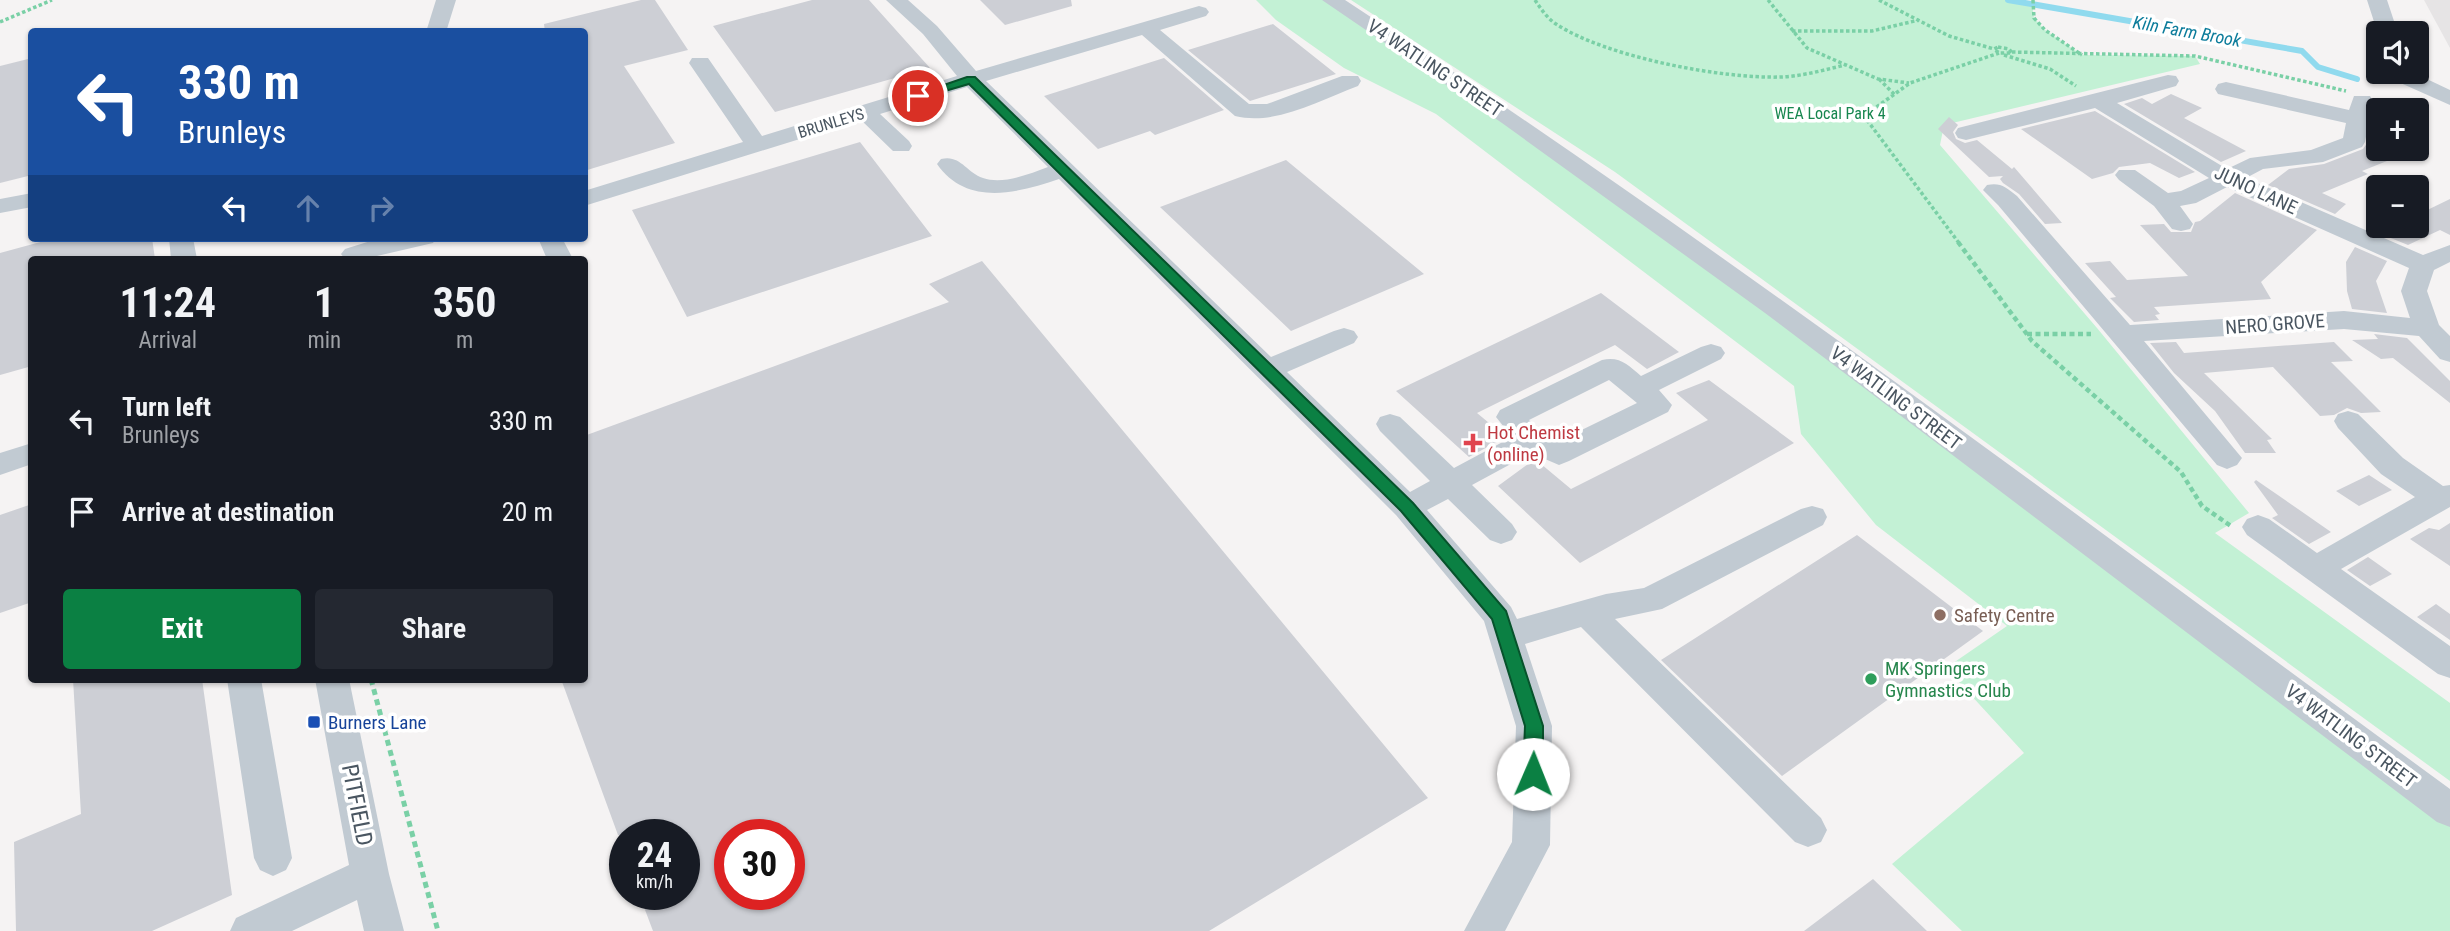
<!DOCTYPE html>
<html lang="en">
<head>
<meta charset="utf-8">
<style>
	:root { --surface:#171b24; --page:#242831; --text:#f1f3f6; --muted:#9ea1a6; --accent:#0b8043 }
	body { margin:0; font-family:"Roboto Condensed",sans-serif; background:var(--page); color:var(--text); height:100vh; display:flex; flex-direction:column; font-size:26px; white-space:nowrap }
	* { box-sizing:border-box; margin:0 }
	p { font-size:23px; color:var(--muted) }
	.icon { flex:none; width:38px; height:38px; fill:none; stroke:currentColor; stroke-width:2; stroke-linecap:round; stroke-linejoin:round }
	.map { position:relative; flex:1; overflow:hidden }
	.drawer { position:absolute; left:28px; top:256px; width:560px; height:427px; display:flex; flex-direction:column; background:var(--surface); border-radius:7px; box-shadow:0 2px 5px #0004 }
	.drawer>* { flex:none }
	.top-card { position:absolute; left:28px; top:28px; width:560px; height:214px; border-radius:7px; box-shadow:0 2px 5px #0004; background:#1a4fa0; color:#fff; overflow:hidden }
	.controls { position:absolute; left:2366px; top:21px; display:grid; gap:14px }
	.controls a { display:grid; place-items:center; width:63px; height:63px; border-radius:7px; background:var(--surface); box-shadow:0 2px 5px #0004; font-size:35px }
	.speed { position:absolute; left:609px; top:819px; display:flex; gap:14px; font-size:35px; font-weight:700; text-align:center }
	.speed>* { display:grid; place-content:center; width:91px; height:91px; border-radius:50%; background:var(--surface); box-shadow:0 2px 5px #0004; line-height:1 }
	.speed small { font-size:18px; font-weight:400 }
	.speed .limit { border:10px solid #d22; background:#fff; color:#111 }
	.pin { position:absolute; display:grid; place-items:center; width:60px; height:60px; color:#fff; margin:-30px; border:4px solid #fff; border-radius:50%; box-shadow:0 2px 7px #0007 }
	.me { position:absolute; width:77px; margin:-38px; rotate:1deg; stroke-linejoin:round; filter:drop-shadow(0 0 5px #0008) }
	.turn { display:flex; align-items:center; gap:24px; height:147px; padding:0 35px; font-size:32px }
	.turn .icon { width:91px; height:91px; stroke-width:2.5 }
	.turn b { display:block; font-size:49px; line-height:60px }
	.lanes { display:flex; align-items:center; height:66px; padding:0 35px; background:#0003; justify-content:center; gap:35px; direction:ltr }
	.lanes .off { opacity:.35 }
	.eta { display:flex; justify-content:space-evenly; align-items:center; height:119px; text-align:center }
	.eta b { font-size:42px; font-weight:700; line-height:49px }
	.primary-button { display:flex; gap:14px; margin-top:auto; padding:14px 35px }
	.primary-button a { flex:1; height:80px; border-radius:7px; background:var(--accent); color:#fff; font-size:28px; font-weight:700; line-height:80px; text-align:center }
	.primary-button a+a { background:var(--page); color:var(--text) }
	ul { padding:0; list-style:none }
	li { display:flex; align-items:center; gap:21px; height:91px; padding:0 35px }
	li div { flex:1 }
	li b { display:block; font-size:26px }
	li em { font-style:normal }
	.map>svg:first-child { display:block }
	.education { fill:#e6e4e5 }
	.green { fill:#c3f1d5 }
	.lines { fill:none; stroke-linecap:round; stroke-linejoin:round }
	.stream { stroke:#90daee; stroke-width:6 }
	.building { fill:#cdcfd5; fill-rule:evenodd }
	.path-far2 { stroke:#7ad0a6; stroke-width:3.5; stroke-dasharray:3.5 2.5; stroke-linecap:butt }
	.path-far1 { stroke:#7ad0a6; stroke-width:4.5; stroke-dasharray:5 3.5; stroke-linecap:butt }
	.path { stroke:#7ad0a6; stroke-width:5; stroke-dasharray:6 4.5; stroke-linecap:butt }
	.minor { fill:#c1cad2; fill-rule:evenodd }
	.route { fill:#0b8043; stroke:#07532c; stroke-width:2 }
	.health-dot { fill:#e0444e; stroke:#fff; stroke-width:2.5 }
	.education-dot { fill:#8d6e63; stroke:#fff; stroke-width:2.5 }
	.leisure-dot { fill:#2e9e5b; stroke:#fff; stroke-width:2.5 }
	.transit-dot { fill:#1a4fb4; stroke:#fff; stroke-width:2.5 }
	.labels { text-anchor:middle; dominant-baseline:central; stroke-width:7; stroke-linejoin:round; paint-order:stroke }
	.far-park-label { font-size:16px; fill:#17864f; stroke:#fff }
	.far-street-label { font-size:16px; fill:#4a5661; stroke:#fff }
	.far-water-label { font-size:18px; font-style:italic; fill:#0c7c9b; stroke:#fff }
	.street-label { font-size:19px; fill:#4a5661; stroke:#fff }
	.health-label { font-size:19px; fill:#be3a42; stroke:#fff; text-anchor:start }
	.education-label { font-size:19px; fill:#785e54; stroke:#fff; text-anchor:start }
	.leisure-label { font-size:19px; fill:#27864d; stroke:#fff; text-anchor:start }
	.transit-label { font-size:19px; fill:#164399; stroke:#fff; text-anchor:start }
	.near-street-label { font-size:23px; fill:#4a5661; stroke:#fff }
</style>
</head>
<body>
<div class="map">
<svg width="2450" height="931" viewBox="0 0 2450 931">
	<rect width="100%" height="100%" fill="#f5f3f3"/>
	<!-- education -->
	<path class="education" d="M2424 0H2450V48Z"/>
	<!-- green -->
	<path class="green" d="M1256 0H1332L1510 118 2450 810V931H1962L1892 864 2024 753 1946 668 2007 626 1876 525 1801 434 1794 386 1436 114 1344 68 1276 20Z
		M1351 0H2026V3L2032 4 2034 18 2045 30 2082 55 2195 56 2200 64 1944 125 1940 145 2097 328 2249 513 2215 533 2450 703V781L1615 172Z"/>
	<g class="lines">
		<!-- stream -->
		<path class="stream" d="M2008 0 2302 51 2318 67 2357 79"/>
	</g>
	<!-- building -->
	<path class="building" d="M641 0H655L688 50 624 66 675 143 584 171V32H545L544 24Z
		M812 0H869L930 68 775 112 713 26Z
		M980 0H1071L1072 6 1005 25Z
		M1273 24 1336 74 1250 101 1188 50Z
		M32 58V175L0 183V66Z
		M1164 58 1224 110 1155 135 1150 131 1098 149 1044 96Z
		M2171 94 2202 108 2184 118 2246 151 2221 162 2124 104 2142 98 2152 104Z
		M2095 111 2195 172 2179 178 2150 163 2119 167 2113 173 2092 179 2021 129Z
		M1949 117 1958 125 1953 132 1956 139 1965 143 1977 140 2012 169 2014 167 2062 223 2045 224 2019 194 2003 183 2000 179 2003 176 1989 177 1938 129Z
		M860 142 932 236 687 317 632 210Z
		M2368 142 2397 157 2362 171 2368 174 2322 193 2346 204 2335 214 2268 185 2289 169 2324 164 2363 149Z
		M1286 160 1424 274 1291 331 1160 207Z
		M2235 193 2317 230 2261 282 2271 299 2154 307 2160 314 2155 315 2159 320 2134 322 2110 298 2116 297 2085 263 2110 261 2127 280 2188 276 2140 225 2164 224 2171 232H2191L2195 222 2200 221Z
		M2450 199V235L2440 230 2408 245 2376 232 2388 226H2417V215Z
		M55 238H152L155 259H32V366L0 375V253Z
		M2355 247 2387 261 2376 281 2387 313 2352 309 2347 291 2346 262Z
		M982 261 1428 798 1209 931H653L639 894H684V835H618L561 679H584V436L949 302 929 284ZM730 835H789V894H730Z
		M1601 293 1679 352 1647 369 1615 345 1477 413 1506 437 1469 457 1396 391Z
		M2374 334 2407 338 2450 381V403L2393 358 2381 359 2352 340 2378 339Z
		M2176 342 2184 353 2334 342 2353 361 2331 362 2381 412 2361 413 2347 408 2334 415 2320 416 2273 367 2204 373 2272 439 2267 440 2276 453H2245L2215 411 2174 373 2150 343Z
		M1709 380 1794 443 1580 563 1498 486 1535 459 1571 489 1708 420 1676 393Z
		M2369 475 2392 490 2359 506 2336 491Z
		M2256 480 2298 509 2331 532 2309 544 2272 518 2278 515 2254 482Z
		M32 504V602L0 613V515Z
		M2450 523V566L2410 539 2429 528 2439 530Z
		M1857 535 1983 631 1782 776 1661 660Z
		M2368 557 2392 574 2370 586 2347 570Z
		M2436 604 2450 614V640L2417 617Z
		M73 679H202L232 895 152 931H16L14 842 81 814Z
		M1873 879 1927 931H1804Z"/>
	<g class="lines">
		<!-- path-far2 -->
		<path class="path-far2" d="M1535 0C1541 9 1547 18 1556 24 1606 57 1722 79 1781 77 1803 76 1824 70 1845 65
			M1768 0 1807 48 1878 79 1909 83
			M1879 0 1949 36 1994 49
			M2033 0 2034 18 2045 30 2082 55
			M0 22 52 0
			M1792 31H1872L1919 20
			M1998 47 2009 49 2012 53H1999L1994 49Z
			M2012 52 2195 56 2346 91
			M2004 55 2050 69 2076 86
			M1879 79 1895 95
			M1959 243 1864 116 1910 83 1999 53"/>
		<!-- path-far1 -->
		<path class="path-far1" d="M1958 242 2032 341 2181 472 2202 506 2231 526
			M2027 334H2091"/>
		<!-- path -->
		<path class="path" d="M371 679 438 931"/>
		<!-- minor -->
		<path class="minor" d="M436 0H456L446 32H426Z
			M886 0H908L937 26 976 71 1199 6 1206 8 1209 12 1206 16 1160 30 1249 104H1267L1342 76H1358L1361 81 1358 86C1320 100 1276 126 1235 116L1142 35 986 81 1271 357 1334 331 1344 328 1354 331 1358 337 1354 343 1287 372 1410 492 1430 481 1380 431 1376 424 1380 417 1390 414 1400 417 1454 468 1512 437 1496 417 1500 410 1602 360C1620 356 1628 365 1641 376L1701 347 1711 344 1721 347 1725 353 1721 359 1659 390 1672 405 1668 412 1569 461 1559 465 1531 453 1472 485 1512 524 1517 532 1512 540 1501 544 1490 540 1448 499 1427 510 1511 607 1517 619 1606 594 1644 588 1801 509 1812 506 1823 509 1827 517 1823 525 1662 609 1615 619 1821 818 1827 830 1821 842 1808 847 1795 842 1581 627 1525 644 1552 726 1550 845 1505 931H1464L1512 842 1516 726 1484 621 1396 515 1059 179C1018 193 967 207 937 164L941 159C960 154 966 172 983 178 1003 185 1029 174 1048 167L967 87 880 114 909 141 912 146 909 151H893L861 120 584 206V191L743 142 689 63 692 58H708L762 136 957 76 923 34ZM1609 380 1637 403 1559 441 1541 433 1529 420Z
			M1322 0H1345C1724 248 2085 522 2450 789V827L2437 822 1765 313 1502 123Z
			M2367 0H2387L2398 33 2378 34Z
			M2384 72H2412L2450 90V105L2387 77Z
			M2168 75 2176 76 2179 81 2176 86 2117 103 2227 169 2250 158 2311 150 2343 138 2346 123 2218 94 2215 89 2218 84 2226 82 2349 110 2354 96H2370L2373 101 2365 142 2362 147 2323 162 2263 169 2246 178 2423 255 2450 245V262L2434 270 2427 291 2439 325 2450 336V362L2440 359 2419 336 2344 329 2144 341 2242 458 2237 465 2227 469 2217 465 1998 205 1983 190 1987 185C2000 182 2006 187 2017 196L2130 325 2344 311 2410 318 2401 291 2409 268 2227 187 2196 203 2180 206 2193 224 2190 229 2181 231 2172 229 2154 206 2119 180 2115 175 2119 170H2135L2168 193 2181 191 2209 178 2095 108 1966 140 1958 138 1955 133 1958 128Z
			M32 193V207L0 213V199Z
			M169 238H193L197 259H171Z
			M380 238H436L433 243 364 259H345L341 254 345 249Z
			M538 238H562L573 259H547Z
			M2348 411 2358 414 2403 458 2443 486 2450 485V507L2341 569 2450 646V678L2438 674 2247 535 2242 527 2247 519 2258 515 2269 519 2317 553 2415 497 2381 474 2338 428 2334 421 2338 414Z
			M32 443V464L0 475V453Z
			M227 679H261L292 858 286 870 273 876 260 870 254 858Z
			M315 679H349L389 874 404 931H364L357 900 292 931H230L236 918 349 865Z"/>
	</g>
	<!-- route -->
	<path class="route" d="M967 77H975L1413 503 1506 611 1543 726V774L1540 780 1533 782 1526 780 1523 774 1525 726 1492 619 1401 511 969 84 918 99 912 96Z"/>
	<!-- markers -->
	<path class="health-dot" d="M1469.5 432.5h7v7h7v7h-7v7h-7v-7h-7v-7h7z"/>
	<circle class="education-dot" cx="1940" cy="615" r="7"/>
	<circle class="leisure-dot" cx="1871" cy="679" r="7"/>
	<rect class="transit-dot" x="307" y="715" width="14" height="14" rx="3.5"/>
	<g class="labels">
		<!-- far-park labels -->
		<g class="far-park-label">
			<text x="1830" y="113">WEA Local Park 4</text>
		</g>
		<!-- far-street labels -->
		<g class="far-street-label">
			<text transform="translate(831 123) rotate(-17)">BRUNLEYS</text>
		</g>
		<!-- far-water labels -->
		<g class="far-water-label">
			<text transform="translate(2187 31) rotate(10)">Kiln Farm Brook</text>
		</g>
		<!-- street labels -->
		<g class="street-label">
			<text transform="translate(1435 68) rotate(34)">V4 WATLING STREET</text>
			<text transform="translate(2256 190) rotate(25)">JUNO LANE</text>
			<text transform="translate(2275 324) rotate(-4)">NERO GROVE</text>
			<text transform="translate(1896 398) rotate(37)">V4 WATLING STREET</text>
			<text transform="translate(2351 736) rotate(37)">V4 WATLING STREET</text>
		</g>
		<!-- health labels -->
		<g class="health-label">
			<text x="1487" y="432">Hot Chemist<tspan x="1487" dy="22">(online)</tspan></text>
		</g>
		<!-- education labels -->
		<g class="education-label">
			<text x="1954" y="615">Safety Centre</text>
		</g>
		<!-- leisure labels -->
		<g class="leisure-label">
			<text x="1885" y="668">MK Springers<tspan x="1885" dy="22">Gymnastics Club</tspan></text>
		</g>
		<!-- transit labels -->
		<g class="transit-label">
			<text x="328" y="722">Burners Lane</text>
		</g>
		<!-- near-street labels -->
		<g class="near-street-label">
			<text transform="translate(357 805) rotate(79)">PITFIELD</text>
		</g>
	</g>
</svg>
<div class="controls">
<a><svg class="icon" aria-label="sound" viewBox="0 0 24 24"><path d="M4 9h4l5-4v14l-5-4H4zM17 9q2 3 0 6"/></svg></a>
<a>+</a>
<a>−</a>
</div>
<div class="speed"><div>24<small>km/h</small></div><div class="limit">30</div></div>
<div class="pin" style="left:918px;top:96px;background:#d93025"><svg class="icon" aria-label="arrive" viewBox="0 0 24 24"><path d="M6 21V4h12l-3 4 3 4H6"/></svg></div>
<svg class="me" style="left:1533px;top:774px" viewBox="-20 -20 40 40"><circle r="19" fill="#fff"/><path d="M0-13L10 11 0 6-10 11z" fill="#0b8043"/></svg>
<div class="top-card">
<div class="turn"><svg class="icon" aria-label="left" viewBox="0 0 24 24"><path d="M17 20v-9H6M10 6l-5 5 5 5"/></svg><div><b>330 m</b>Brunleys</div></div>
<div class="lanes"><svg class="icon" aria-label="left" viewBox="0 0 24 24"><path d="M17 20v-9H6M10 6l-5 5 5 5"/></svg><svg class="icon off" aria-label="ahead" viewBox="0 0 24 24"><path d="M12 20V5M6 11l6-6 6 6"/></svg><svg class="icon off" aria-label="right" viewBox="0 0 24 24"><path d="M7 20v-9h11M14 6l5 5-5 5"/></svg></div>
</div>
<section class="drawer">
<div class="eta">
<div><b>11:24</b><p>Arrival</p></div>
<div><b>1</b><p>min</p></div>
<div><b>350</b><p>m</p></div>
</div>
<ul>
<li><svg class="icon" aria-label="left" viewBox="0 0 24 24"><path d="M17 20v-9H6M10 6l-5 5 5 5"/></svg><div><b>Turn left</b><p>Brunleys</p></div><em>330 m</em></li>
<li><svg class="icon" aria-label="arrive" viewBox="0 0 24 24"><path d="M6 21V4h12l-3 4 3 4H6"/></svg><div><b>Arrive at destination</b></div><em>20 m</em></li>
</ul>
<div class="primary-button"><a>Exit</a><a>Share</a></div>
</section>
</div>
</body>
</html>
